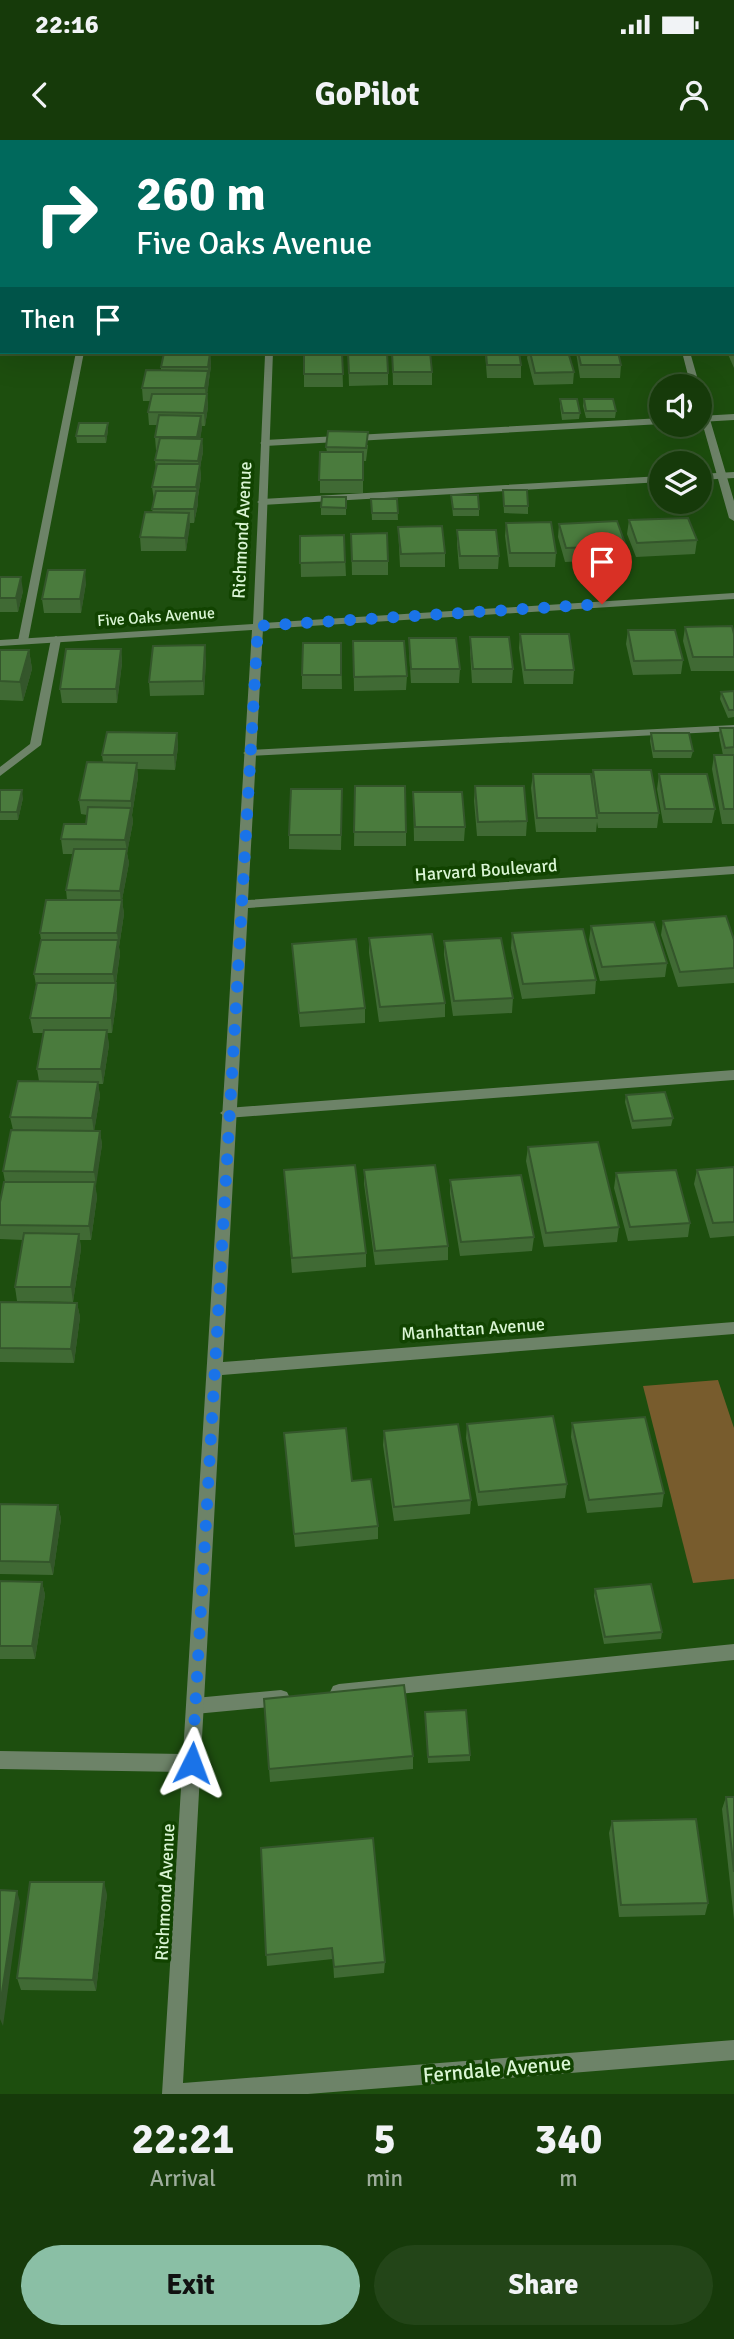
<!DOCTYPE html>
<html lang="en">
<head>
<meta charset="utf-8">
<style>
	:root { --surface:#163a0a; --page:#234518; --text:#f1f3f6; --muted:#9ead9c; --line:#35542b; --accent:#8abfa5 }
	body { margin:0; font-family:Signika,sans-serif; background:var(--page); color:var(--text); height:100vh; display:flex; flex-direction:column; font-size:26px; white-space:nowrap }
	* { box-sizing:border-box; margin:0 }
	p { font-size:23px; color:var(--muted) }
	.icon { flex:none; width:38px; height:38px; fill:none; stroke:currentColor; stroke-width:2; stroke-linecap:round; stroke-linejoin:round }
	.map { position:relative; height:1954px; overflow:hidden }
	.details { display:flex; flex-direction:column; background:var(--surface); flex:1 }
	.details>* { flex:none }
	.banner { position:absolute; left:0px; top:0px; width:735px; height:214px; box-shadow:0 7px 28px #0002,0 0 0 2px var(--line); background:#00695c; color:#fff; overflow:hidden }
	.fabs { position:absolute; left:649px; top:234px; display:grid; gap:14px }
	.fabs a { display:grid; place-items:center; width:63px; height:63px; border-radius:50%; background:var(--surface); box-shadow:0 7px 28px #0002,0 0 0 2px var(--line); font-size:35px }
	.pin { position:absolute; display:grid; place-items:center; width:60px; height:60px; color:#fff; margin:-72px -30px; border-radius:50% 50% 50% 0; rotate:-45deg; box-shadow:0 0 7px #0007 }
	.pin .icon { rotate:45deg }
	.me { position:absolute; width:77px; margin:-38px; rotate:3deg; stroke-linejoin:round; filter:drop-shadow(0 0 5px #0008) }
	.turn { display:flex; align-items:center; gap:24px; height:147px; padding:0 21px; font-size:32px }
	.turn .icon { width:91px; height:91px; stroke-width:2.5 }
	.turn b { display:block; font-size:49px; line-height:60px }
	.then { display:flex; align-items:center; height:66px; padding:0 21px; background:#0003; gap:14px; font-size:26px }
	.eta { display:flex; justify-content:space-evenly; align-items:center; height:119px; text-align:center }
	.eta b { font-size:42px; font-weight:700; line-height:49px }
	.cta { display:flex; gap:14px; margin-top:auto; padding:14px 21px }
	.cta a { flex:1; height:80px; border-radius:42px; background:var(--accent); color:#111; font-size:28px; font-weight:700; line-height:80px; text-align:center }
	.cta a+a { background:var(--page); color:var(--text) }
	.status { display:flex; justify-content:space-between; align-items:center; height:49px; padding:0 35px; background:var(--surface); direction:ltr }
	.status svg { height:19px; fill:currentColor }
	header { display:flex; justify-content:space-between; align-items:center; height:91px; padding:0 21px; background:var(--surface); font-size:32px; font-weight:700 }
	.map>svg:first-child { display:block }
	.green { fill:#785c2d }
	.lines { fill:none; stroke-linecap:round; stroke-linejoin:round }
	.lane { fill:#6d8368; fill-rule:evenodd }
	.street { fill:#6d8368; fill-rule:evenodd }
	.primary { fill:#97c38c; fill-rule:evenodd }
	.wall { fill:#406a34 }
	.shaded-wall { fill:#34562b }
	.building { fill:#4a7b3d; stroke:#34562b; stroke-width:2 }
	.route { stroke:#1a73e8; stroke-width:12; stroke-dasharray:0 21.6 }
	.labels { text-anchor:middle; dominant-baseline:central; stroke-width:7; stroke-linejoin:round; paint-order:stroke }
	.far-street-label { font-size:16px; fill:#daf5d4; stroke:#114300 }
	.street-label { font-size:18px; fill:#daf5d4; stroke:#114300 }
	.near-street-label { font-size:21px; fill:#daf5d4; stroke:#114300 }
</style>
</head>
<body>
<div class="status"><b>22:16</b><svg viewBox="0 0 49 12"><path d="M0 12V9h3v3zM5 12V6h3v6zM10 12V3h3v9zM15 12V0h3v12zM26 1h20v11H26zM47 4h2v5h-2z"/></svg></div>
<header><svg class="icon" aria-label="back" viewBox="0 0 24 24"><path d="M15 5l-7 7 7 7"/></svg>GoPilot<svg class="icon" aria-label="person" viewBox="0 0 24 24"><circle cx="12" cy="8" r="4"/><path d="M4 21q1-7 8-7t8 7"/></svg></header>
<div class="map">
<svg width="734" height="1954" viewBox="0 0 734 1954">
	<rect width="100%" height="100%" fill="#1d4e0e"/>
	<!-- green -->
	<path class="green" d="M718 1240 734 1288V1439L693 1443 643 1246Z"/>
	<g class="lines">
		<!-- lane -->
		<path class="lane" d="M316 0H324V2H316Z
			M366 0H374V2H366Z
			M434 0H442L434 2Z
			M733 11H734V15H733Z
			M76 212H84L28 501 23 504 18 501Z
			M734 274V280L700 282V276Z
			M662 278V284L265 306 260 303 265 300Z
			M734 332V338L700 340V334Z
			M662 336V342L262 365 257 362 262 359Z
			M56 496 61 499 41 605 0 636V627L30 604 51 499Z
			M734 585V591L249 616 243 613 249 610Z
			M734 930V940L227 978 220 973 227 968Z
			M734 1504V1520L339 1560 333 1558 330 1552 333 1546 339 1544Z
			M281 1550 287 1552 290 1558 287 1564 281 1566 195 1574 189 1572 186 1566 189 1560 195 1558Z"/>
		<!-- street -->
		<path class="street" d="M276 0H284V2H276Z
			M733 180H734V186H733Z
			M0 204H2V210H0Z
			M245 212H273L263 483 734 453V459L263 489 248 760 734 726V734L248 768 223 1222 734 1182V1194L222 1235 183 1943 734 1900V1920L308 1954H162L182 1632 0 1629V1611L183 1614 252 490 0 506V500L253 484 265 215H249Z
			M682 212H690L700 247V248L691 247Z
			M700 256 704 259 734 361V381L729 378 700 275Z"/>
		<!-- primary -->
		<path class="primary" d="M724 0H734V4L733 2Z"/>
	</g>
	<!-- wall -->
	<path class="wall" d="M0 0H41L40 2H2V70H0Z
		M0 91H2V154H0Z
		M733 195H734V228L727 212H733Z
		M392 212 432 232V245H393Z
		M485 212H519L521 225V238H487Z
		M528 212H568L574 232 573 244 534 245 527 218Z
		M576 212H618L621 225 620 238H580Z
		M210 213 211 226 207 254 208 267 205 286H202L200 299H202L203 312 200 327 201 337 198 357V364L194 383H190L186 411H141L140 397 152 373 154 360 152 347 156 330 155 320 157 310H156L155 297 158 285H149L148 272 151 261H143L142 248 161 230V227Z
		M342 213 343 247H304V214Z
		M348 213 388 233V245L349 246Z
		M560 259 580 273 579 279 562 280 560 266Z
		M584 259 616 271 615 278H586L583 266Z
		M108 290 106 303H77L76 296Z
		M368 305 366 321H363V353H320V312H327L326 307Z
		M503 350 528 366V374L504 373Z
		M451 355 479 369V376H453Z
		M346 357V375H321V367Z
		M371 359H397L398 380H372Z
		M629 380 697 400 695 414 636 417 627 394Z
		M506 383 556 413 555 427H509L505 396Z
		M559 384 626 406 624 419 565 422 558 397Z
		M398 387 445 413V427H400Z
		M457 390 499 416 498 429H459L457 404Z
		M351 394 388 421V435H352Z
		M344 395 346 436 301 437 300 396Z
		M0 437 23 451 18 472H0Z
		M86 443 81 473H44L42 459Z
		M685 487 734 494V531H691L683 501Z
		M628 490 683 520 681 534 633 535 626 504Z
		M520 494 574 530 573 544H524L519 508Z
		M470 497 513 529 512 543H472L470 511Z
		M409 498 460 529 459 543H411L409 512Z
		M353 501 407 536 406 550 354 551Z
		M341 503 342 549H302V535Z
		M121 509 122 523 117 563H62L60 549Z
		M0 510H29L32 529 23 561 0 560Z
		M206 519 204 555 150 556 149 542Z
		M734 551V577L728 578 720 559 721 552Z
		M720 588H734V684H722L712 629 714 615H723L719 595Z
		M177 593 178 607 175 630 137 629 138 637 132 675 133 682 127 713 129 723 122 760 124 774 119 807 120 814 116 843 117 857 112 893H107L109 905 103 944H98L100 956 94 991H100L102 1005 95 1046 97 1057 91 1100H80L81 1109 73 1162 17 1161 15 1147 23 1100 0 1099V1062L5 1042 3 1031 13 990 10 977 39 941 37 929 43 893H33L30 878 36 845 34 834 41 800 40 793 67 760 66 750 73 714H63L61 699 86 684 87 675 81 674 79 660 103 622 102 615Z
		M651 593 693 611 691 618H653L650 601Z
		M593 630 659 673 657 688H598L597 682 596 692H536L531 648 533 634 592 640Z
		M659 634 715 669 712 683H663L657 649Z
		M355 646 406 692V706H354Z
		M475 646 527 681 526 696H477L474 661Z
		M0 650 23 658 18 680H0Z
		M413 652 465 687 464 701H414Z
		M342 663 341 710 289 709V695Z
		M663 781 734 800V843L678 847 661 795Z
		M591 786 667 823 665 837 600 841 589 800Z
		M512 793 596 840 595 854 522 859 511 808Z
		M369 798 445 863V877L379 882 369 813Z
		M444 801 513 858 512 873 453 876 444 815Z
		M292 804 365 868V883L300 887Z
		M626 955 673 978 671 986 632 989 625 962Z
		M528 1007 619 1087 617 1102 544 1107 526 1021Z
		M734 1027V1096L710 1098 694 1044 697 1030Z
		M284 1030 366 1113V1127L292 1133Z
		M364 1030 448 1106V1120L375 1125 364 1044Z
		M616 1033 690 1083 688 1097 628 1101 614 1048Z
		M450 1040 534 1097 532 1111 460 1116 450 1054Z
		M0 1162 77 1163 80 1177 74 1223 0 1222Z
		M572 1283 664 1353 662 1367 587 1373 571 1297Z
		M467 1284 567 1344 565 1358 478 1366 466 1298Z
		M384 1291 471 1360 470 1374 394 1381 383 1305Z
		M284 1293 352 1341 378 1386V1399L295 1407Z
		M0 1364 58 1365 61 1379 53 1435 0 1434Z
		M0 1441 42 1442 45 1455 35 1519H0Z
		M595 1449 662 1492 661 1499 604 1504 594 1456Z
		M264 1559 413 1616V1629L270 1642Z
		M425 1572 470 1615V1621L428 1623Z
		M726 1657H734V1780L722 1669Z
		M612 1681 708 1763 705 1775 619 1777 609 1693Z
		M261 1708 385 1822 384 1833 334 1838 333 1819 267 1826Z
		M107 1754 96 1851 21 1850 17 1838Z"/>
	<!-- shaded-wall -->
	<path class="shaded-wall" d="M643 0H678V2H636Z
		M210 213 211 226 209 240 208 227Z
		M208 231 209 243 206 261 205 248Z
		M207 254 208 267 205 286 204 273Z
		M201 276 202 289 198 310 197 297Z
		M108 283V290L106 303 105 296Z
		M202 299 203 312 200 327 201 337 198 357V364L194 383V369L197 354 196 347 199 331 198 321Z
		M189 373 190 386 186 411 185 398Z
		M85 430 86 443 81 473 80 459Z
		M21 437 23 451 18 472 16 458Z
		M205 505 206 519 204 555 203 541Z
		M121 509 122 523 117 563 116 549Z
		M29 510 32 529 23 561 20 542Z
		M177 593 178 607 175 630 174 615Z
		M137 623 138 637 132 675 133 682 127 713 129 723 122 760 124 774 119 807 117 793 121 766 120 751 127 711 125 700 131 668V661Z
		M22 650 23 658 18 680 17 672Z
		M118 800 120 814 115 848 113 834Z
		M116 843 117 857 112 893 111 878Z
		M107 890 109 905 103 944 101 929Z
		M98 942 100 956 94 993 92 978Z
		M100 991 102 1005 96 1046 94 1032Z
		M95 1042 97 1057 91 1100 89 1086Z
		M79 1094 81 1109 73 1162 71 1147Z
		M77 1163 80 1177 74 1223 71 1209Z
		M58 1365 61 1379 53 1435 50 1422Z
		M42 1442 45 1455 35 1519 32 1506Z
		M104 1742 107 1754 96 1851 93 1840Z
		M17 1751 20 1762 3 1886 0 1879V1866Z"/>
	<!-- building -->
	<path class="building" d="M0 0H34V2H2V7H0Z
		M552 0H643L636 2H556Z
		M0 17H2V40H0Z
		M0 47H2V59H0Z
		M0 91H2V108H0Z
		M0 110 2 111V123H0Z
		M733 115H734L733 142Z
		M0 127H2L1 141H0Z
		M387 212 388 233H349L348 213Z
		M392 212H430L432 232H393Z
		M486 212H519L521 225H487Z
		M530 212H568L574 232 535 233Z
		M578 212H618L621 225H581Z
		M164 213H210L208 227H161Z
		M342 213 343 234H304V214Z
		M146 230 208 231 205 248H142Z
		M152 254H207L204 273 148 272Z
		M560 259H577L580 273H563Z
		M584 259H613L616 271H586Z
		M159 275 201 276 197 297H155Z
		M79 283H108L105 296H76Z
		M328 291 368 292 366 308 326 307Z
		M160 298 202 299 198 321 155 320Z
		M320 312H363V340H319Z
		M157 324H200L196 347H152Z
		M503 350H527L528 366H504Z
		M156 351H197L194 369H152Z
		M451 355H478L479 369H453Z
		M322 357H346V368L321 367Z
		M371 359H397L398 373H372Z
		M145 372 189 373 185 398 140 397Z
		M688 378 697 400 637 403 629 380Z
		M617 381 626 406 566 408 559 384Z
		M551 382 556 413H510L506 383Z
		M442 386 445 413 401 414 398 387Z
		M457 390H496L499 416H460Z
		M387 393 388 421H352L351 394Z
		M344 395 345 422 300 423V396Z
		M48 430H85L80 459H42Z
		M0 437H21L16 458H0Z
		M732 486 734 494V517H693L685 487Z
		M628 490H675L683 520 634 521Z
		M520 494H569L574 530H525Z
		M470 497H509L513 529H473Z
		M409 498H456L460 529H411Z
		M353 501H404L407 536 354 537Z
		M303 503H341V535H302Z
		M205 505 203 541 149 542 153 506Z
		M66 509H121L116 549H60Z
		M0 510H29L20 542 0 541Z
		M734 551V570H729L721 552Z
		M720 588H734V607L725 608Z
		M107 592 177 593 174 615H102Z
		M651 593H689L693 611H654Z
		M714 615H734V669H724Z
		M87 622 137 623 131 661 79 660Z
		M593 630H651L659 673H599Z
		M533 634H591L597 678H537Z
		M659 634H707L715 669H665Z
		M355 646H405L406 692H354Z
		M475 646H524L527 681 478 682Z
		M291 649H342L341 695H289Z
		M0 650H22L17 672H0Z
		M413 652H462L465 687H415Z
		M88 667 131 668 125 700 61 699 64 684H86Z
		M74 709H127L120 751 66 750Z
		M46 760H122L117 793H40Z
		M726 776 734 800V828L680 832 663 781Z
		M654 782 667 823 602 827 591 786Z
		M583 789 596 840 523 844 512 793Z
		M432 794 445 863 380 867 369 798Z
		M501 798 513 858 454 861 444 801Z
		M356 799 365 868 299 873 292 804Z
		M41 800H118L113 834H34Z
		M37 843H116L111 878H30Z
		M44 890H107L101 929H37Z
		M18 941 98 942 92 978 10 977Z
		M665 952 673 978 633 981 626 955Z
		M11 990 100 991 94 1032 3 1031Z
		M598 1002 619 1087 546 1093 528 1007Z
		M355 1025 366 1113 292 1118 284 1030Z
		M435 1025 448 1106 375 1111 364 1030Z
		M734 1027V1082L713 1083 697 1030Z
		M676 1030 690 1083 630 1087 616 1033Z
		M521 1035 534 1097 461 1102 450 1040Z
		M4 1042H95L89 1086 0 1085V1062Z
		M24 1093 79 1094 71 1147H15Z
		M0 1162 77 1163 71 1209 0 1208Z
		M553 1276 567 1344 479 1352 467 1284Z
		M645 1277 664 1353 589 1360 572 1283Z
		M458 1284 471 1360 394 1367 384 1291Z
		M346 1288 352 1341 371 1339 378 1386 294 1394 284 1293Z
		M0 1364 58 1365 50 1422 0 1421Z
		M0 1441 42 1442 32 1506H0Z
		M651 1444 662 1492 605 1497 595 1449Z
		M404 1545 413 1616 269 1629 264 1559Z
		M466 1570 470 1615 428 1617 425 1572Z
		M726 1657H734V1732Z
		M696 1679 708 1763 621 1765 612 1681Z
		M373 1698 385 1822 334 1827 332 1808 266 1815 261 1708Z
		M30 1742H104L93 1840 17 1838Z
		M0 1750 17 1751 0 1866Z"/>
	<g class="lines">
		<!-- route -->
		<path class="route" d="M192 1623 258 486 602 464"/>
	</g>
	<g class="labels">
		<!-- far-street labels -->
		<g class="far-street-label">
			<text transform="translate(156 477) rotate(-4)">Five Oaks Avenue</text>
		</g>
		<!-- street labels -->
		<g class="street-label">
			<text transform="translate(242 390) rotate(-87)">Richmond Avenue</text>
			<text transform="translate(486 730) rotate(-4)">Harvard Boulevard</text>
			<text transform="translate(473 1189) rotate(-4)">Manhattan Avenue</text>
			<text transform="translate(165 1752) rotate(-87)">Richmond Avenue</text>
		</g>
		<!-- near-street labels -->
		<g class="near-street-label">
			<text transform="translate(497 1929) rotate(-5)">Ferndale Avenue</text>
		</g>
	</g>
</svg>
<div class="fabs">
<a><svg class="icon" aria-label="sound" viewBox="0 0 24 24"><path d="M4 9h4l5-4v14l-5-4H4zM17 9q2 3 0 6"/></svg></a>
<a><svg class="icon" aria-label="layers" viewBox="0 0 24 24"><path d="M12 4l9 5-9 5-9-5zM3 14l9 5 9-5"/></svg></a>
</div>
<div class="pin" style="left:602px;top:464px;background:#d93025"><svg class="icon" aria-label="arrive" viewBox="0 0 24 24"><path d="M6 21V4h12l-3 4 3 4H6"/></svg></div>
<svg class="me" style="left:192px;top:1623px" viewBox="-20 -20 40 40"><path d="M0-17L14 15 0 8-14 15z" fill="#1a73e8" stroke="#fff" stroke-width="4"/></svg>
<div class="banner">
<div class="turn"><svg class="icon" aria-label="right" viewBox="0 0 24 24"><path d="M7 20v-9h11M14 6l5 5-5 5"/></svg><div><b>260 m</b>Five Oaks Avenue</div></div>
<div class="then">Then<svg class="icon" aria-label="arrive" viewBox="0 0 24 24"><path d="M6 21V4h12l-3 4 3 4H6"/></svg></div>
</div>
</div>
<section class="details">
<div class="eta">
<div><b>22:21</b><p>Arrival</p></div>
<div><b>5</b><p>min</p></div>
<div><b>340</b><p>m</p></div>
</div>
<div class="cta"><a>Exit</a><a>Share</a></div>
</section>
</body>
</html>
